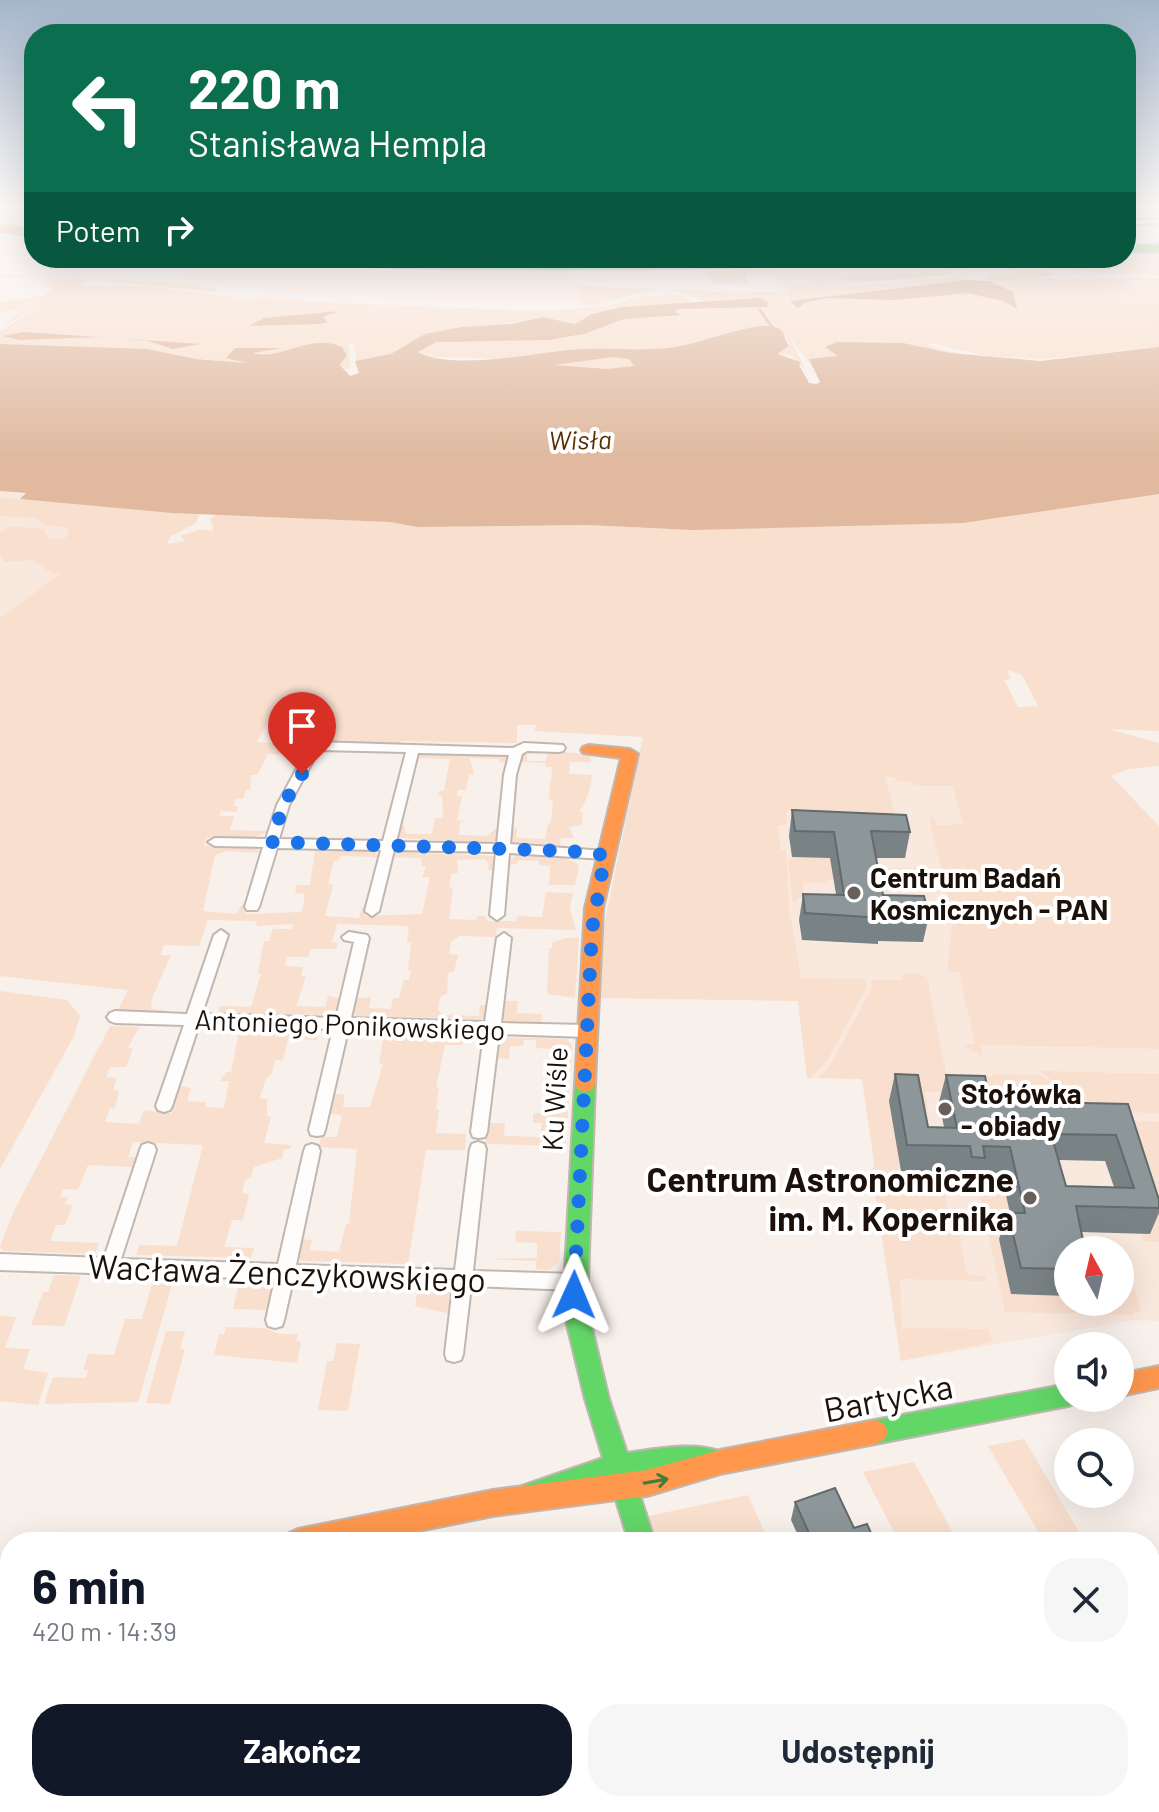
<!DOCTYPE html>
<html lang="pl">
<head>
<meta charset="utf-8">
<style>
	:root { --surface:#fff; --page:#f6f6f7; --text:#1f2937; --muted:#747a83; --accent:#111827 }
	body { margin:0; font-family:Barlow,sans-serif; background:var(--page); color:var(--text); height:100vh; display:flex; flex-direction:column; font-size:30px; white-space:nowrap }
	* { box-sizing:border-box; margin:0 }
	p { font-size:26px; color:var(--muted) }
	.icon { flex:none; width:44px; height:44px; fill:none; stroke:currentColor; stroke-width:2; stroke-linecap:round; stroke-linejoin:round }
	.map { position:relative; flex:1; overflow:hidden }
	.details { position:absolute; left:0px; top:1532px; width:1160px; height:280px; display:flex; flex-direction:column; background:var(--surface); border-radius:32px 32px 0 0; box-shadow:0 8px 32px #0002 }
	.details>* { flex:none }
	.hud { position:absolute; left:24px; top:24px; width:1112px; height:244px; border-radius:32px; box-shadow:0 8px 32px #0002; background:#0b6e4f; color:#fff; overflow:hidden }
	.needle { width:52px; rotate:352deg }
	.tools { position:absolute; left:1054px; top:1236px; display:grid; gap:16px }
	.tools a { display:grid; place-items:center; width:80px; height:80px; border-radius:50%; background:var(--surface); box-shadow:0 8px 32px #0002; font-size:40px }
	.pin { position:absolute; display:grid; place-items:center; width:68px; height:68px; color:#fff; margin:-82px -34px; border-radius:50% 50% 50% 0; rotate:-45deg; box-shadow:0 0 8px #0007 }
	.pin .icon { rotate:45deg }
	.me { position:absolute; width:88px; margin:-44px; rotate:1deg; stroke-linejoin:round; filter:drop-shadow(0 0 6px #0008) }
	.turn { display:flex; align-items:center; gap:28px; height:168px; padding:0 32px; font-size:36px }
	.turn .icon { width:104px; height:104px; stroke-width:2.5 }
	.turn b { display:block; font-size:56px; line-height:68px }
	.then { display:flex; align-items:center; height:76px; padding:0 32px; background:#0003; gap:16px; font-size:30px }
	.round { display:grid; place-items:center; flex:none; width:84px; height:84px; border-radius:32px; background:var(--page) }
	.overview { display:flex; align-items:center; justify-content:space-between; height:136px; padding:0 32px }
	h1 { font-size:48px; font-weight:700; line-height:60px; color:var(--accent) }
	.button { display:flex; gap:16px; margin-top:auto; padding:16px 32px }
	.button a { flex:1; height:92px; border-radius:32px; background:var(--accent); color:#fff; font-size:32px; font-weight:700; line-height:92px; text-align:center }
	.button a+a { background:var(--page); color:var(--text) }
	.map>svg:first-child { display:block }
	.built { fill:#f9e8dd; fill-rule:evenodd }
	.green { fill:#f9dfce; fill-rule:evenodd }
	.water { fill:#e0b99f; fill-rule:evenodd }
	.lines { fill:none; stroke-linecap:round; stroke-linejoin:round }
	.stream { stroke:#e0b99f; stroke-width:3 }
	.street-casing { stroke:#c0b7b1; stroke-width:4 }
	.fast-casing { stroke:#c0b7b1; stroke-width:4 }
	.slow-casing { stroke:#c0b7b1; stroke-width:4 }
	.street { fill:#fefdfc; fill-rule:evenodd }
	.fast { fill:#63d668; fill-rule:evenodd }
	.slow { fill:#ff974d; fill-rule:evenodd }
	.wall { fill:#798284; fill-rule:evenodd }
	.building { fill:#8d979a; stroke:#636a6c; stroke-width:2; fill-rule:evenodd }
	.oneway { stroke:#437d3e }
	.route { stroke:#1a73e8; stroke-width:14; stroke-dasharray:0 25.2 }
	.poi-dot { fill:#695f59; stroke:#fff; stroke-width:3 }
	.labels { text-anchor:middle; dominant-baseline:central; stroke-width:8; stroke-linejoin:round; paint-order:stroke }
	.far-water-label { font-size:26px; font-style:italic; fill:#5b2c00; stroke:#fff }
	.poi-label { font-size:28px; font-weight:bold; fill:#1c110a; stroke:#fff; text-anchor:start }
	.street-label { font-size:28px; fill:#1c110a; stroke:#fff }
	.near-poi-label { font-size:34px; font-weight:bold; fill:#1c110a; stroke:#fff; text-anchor:end }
	.near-street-label { font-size:34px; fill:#1c110a; stroke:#fff }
</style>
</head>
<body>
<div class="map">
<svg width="1159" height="1812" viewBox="0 0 1159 1812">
	<rect width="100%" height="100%" fill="#f8f0eb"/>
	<!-- built -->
	<path class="built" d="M0 205H34V226L0 220Z
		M205 260 379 271 572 272 569 282 579 283 580 303 397 298 176 284Z
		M915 265 921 271 818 276 812 279 814 285H795L788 290H780L773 268Z
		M0 491 97 504 105 542 0 618Z
		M940 743 963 825 937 827 981 1045 1159 1049V1321L1133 1320 901 1361 872 1173 874 1162 862 1079 807 1078 770 750ZM1068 1250H1120V1302H1068Z"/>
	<!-- green -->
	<path class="green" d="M1159 253V276L1046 269 1054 274C1040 280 1013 277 1002 263L1009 258H1126V255Z
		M985 262 986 266 980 268 935 271H948L950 275 789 290 969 276 960 282 886 294 903 297 981 291 1004 298 1007 289 984 278C1003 268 1032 279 1052 279 1088 279 1123 275 1159 278V347L1045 359 987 356 930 343 927 345 960 354 843 350 839 356 814 359 815 370 789 336 806 371 792 356 777 355 780 360 766 359 789 345 786 336 773 328 757 329 670 353 650 364 605 372 484 358 436 357 418 352 425 340C438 337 490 332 499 337L500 342 571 337 582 334 576 329 594 330 616 319 668 309 764 306 763 300 757 299 607 312 575 324 544 317 421 339C404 360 385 361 358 368L354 344 349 343 350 367 347 370 340 365 347 354 340 345 311 346 293 353 324 360 294 365 273 362V365H267L205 359 112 361 107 356 109 350 104 349 0 344V332L41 304 0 329 21 310 0 312V302L42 296 55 288 45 286 44 281 73 278 5 277 0 275 158 281 218 288 214 292 73 278 85 280 82 286H147L251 300 262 297 333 303 546 311 611 305 642 296 678 295 689 299V303H708L670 289 735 293 788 291V285H813L812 278 817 277 921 273 915 265Z
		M773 268 776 274H746L747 283 712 284 706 270Z
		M579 286 658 289 589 306 580 305Z
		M1159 491V731L1108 729 1159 743V766L1129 769 1111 776 1159 826V1049L981 1045 983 1057 963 1045 975 1044 959 972 947 971 953 916 929 818 934 816 937 826 963 824 952 786H914L912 782 896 781 894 777H885L895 815 787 811 786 825H778L781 850H786L789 909 801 978 865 979 867 986 827 1061 810 1078H807L798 1001 599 998 603 931 643 737 534 731 537 725H517V743L401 741 397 746 312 739 308 749H296L294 754H268L257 775H251L250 790H246L243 799H236L233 806 238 807 236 812 221 811 219 816H234L230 830 270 831 255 837 207 838 203 846 254 847 262 853 227 851 215 855 203 911 236 914 243 903 247 905 245 914 302 912 305 894 295 893 297 885H310L315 850 374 851 379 857 340 856 338 861H334L328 884 333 885 325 916 359 918 362 907 367 905 365 916 422 914 430 877H422L426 867 421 866 422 858 391 857 397 852 493 856 494 870H488L489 863 484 859 457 860 458 873 451 874 449 887 453 888 449 919 476 920 477 916H484L488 921H516L517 916 542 917 546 892 573 893 570 908 576 930 497 928 496 937 459 936 451 942 449 954 458 955 454 972 448 973 447 994 440 997 438 1010 443 1015 479 1016 480 1005H489L484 1019 356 1016 351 1010 353 999 371 997 369 1008 391 1009 393 998H399L404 980H409L411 971 408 970 411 943 407 942 409 926 337 924 332 942 338 943 336 949H311L308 957H287L285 966 303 967 301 976H306L296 1006 325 1007 328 996 339 998 336 1010 325 1015 219 1012 220 1006 251 1007 261 974 258 973 264 941H269L273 929H292L293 924 256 926 257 921 208 920 199 946 164 945 161 955H171L151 1001 152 1009 163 1010 161 1014 117 1012 128 990 0 976V618L60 574 50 572 33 560 5 562 0 556V533L11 526 43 529 50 539H64L69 534 67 528 45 525 36 518 0 516V498L199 514 196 523 171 536 167 544 186 541 180 536 202 529 211 531 214 528 210 519 216 515 390 522 417 527 586 525 693 530 952 522ZM1007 670 1022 675 1038 706 1018 707 1004 680 1011 679ZM274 710 309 712 299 744 257 742Z
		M548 750 591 755V762H570L569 774 592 775C591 789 586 802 579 812H583L582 825 569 827 574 838H561L560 845 514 842 511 839 512 828 517 829 516 838 545 839 548 824 551 823 553 803 549 798 550 781 555 780H551L552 767H546V763L521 762 523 754H527V761H546Z
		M418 753 510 755 508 763 499 762V759L470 758 474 775H469L466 790H458L457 796H462L457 820 466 821 460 823 459 835 488 836 496 828 499 829 497 840 490 843 397 838 399 825H404L406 834H432L435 818H443L442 796 438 795 439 791H444L450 759 416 758Z
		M515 855C536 856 561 852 579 865L575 885H549L550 866 539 865V861L518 860 517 864 507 865Z
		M792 857 834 858V879H828V883H803V896L793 903 788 861Z
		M892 868H917L920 884 887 885 885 871Z
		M566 938H579L575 998 547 994 549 948H552L553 942Z
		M912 973 927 977 946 1073 988 1077H993L992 1074 1039 1075 1056 1084 1040 1071 1159 1074V1113L1025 1110 1021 1093 925 1092 928 1109 913 1108 901 1171 975 1173 998 1158 1014 1230 1011 1294 1068 1296V1302H1120V1291H1135L1141 1312H1134V1315L1005 1312 978 1186 943 1185 948 1214 972 1219 956 1222 967 1274 985 1277 986 1281 900 1279 902 1328 989 1329 993 1342 901 1361 872 1173 874 1162 862 1079 818 1078 831 1064 872 988 871 980H902L904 974Z
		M0 991 67 1000 80 1016 74 1036 0 1169Z
		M506 1001H518L517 1013 542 1014 541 1022 506 1023 500 1017 501 1003Z
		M110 1026 139 1027 128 1048 133 1049 126 1067H110L106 1077 117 1078 113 1090 119 1091 115 1108H110L105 1122 139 1124 144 1110 171 1114 173 1109 169 1104 174 1091 181 1086 191 1088 187 1101 206 1102 205 1107 224 1108 229 1081H220L226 1072H231L239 1032 210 1028 319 1032 317 1040 288 1039 283 1060H275L272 1074 266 1078 260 1098 267 1099V1116L271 1117 264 1143 291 1145 290 1149H284L282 1158 254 1167 251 1177 245 1180 242 1193 249 1194 243 1220H232L224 1247 254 1248 251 1258 136 1255 139 1245 177 1246 203 1145 133 1142 128 1157 139 1158 134 1167 88 1165 78 1190 63 1189 60 1197H68L65 1204 73 1205 65 1225H56L50 1241 99 1243 95 1254 3 1251 0 1247 13 1213Z
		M372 1034 464 1036 463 1045H445L436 1087 439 1088 436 1109 439 1110 436 1133 466 1134 465 1150H426L408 1264 302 1261 296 1256 300 1239 312 1240 310 1250 339 1252 346 1224H349L357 1149 319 1147 321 1137H337L342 1115 330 1114 335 1094H345L343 1107H370L383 1064 379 1063 383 1040 371 1039Z
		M497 1037 567 1039 572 1045 571 1070 550 1069 551 1049 536 1048V1040H524L523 1046H510L509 1059 495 1058Z
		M543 1072 570 1073 566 1146 485 1144 488 1123H505L504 1136 540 1137 542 1123H533V1113H546L548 1079Z
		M1101 1120 1159 1122V1242L1143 1241Z
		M516 1231 561 1232 559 1262 549 1270 536 1269V1261L486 1259 537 1258V1243L515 1242Z
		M54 1275 81 1276 64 1326 31 1325 43 1292H48Z
		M153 1280 168 1281 172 1285 138 1402 44 1404 53 1377 86 1378 88 1370H83L88 1354 114 1355 125 1319H142Z
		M239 1283 274 1284 269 1310 233 1309Z
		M418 1288 454 1290 451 1314 415 1306Z
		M0 1316 16 1317 5 1348 30 1349 23 1369 48 1373 38 1405 0 1401Z
		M226 1327 265 1328 279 1334H298L296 1341 301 1342 297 1363 214 1355 219 1334H224Z
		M166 1331H185L180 1349H185L170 1404 146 1403Z
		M337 1343 360 1344 348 1411 318 1410 327 1361H333Z
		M1024 1439 1085 1542H1044L988 1446Z
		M914 1462 958 1542H899L863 1472Z
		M748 1495 769 1542H654L644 1517Z
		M1159 1628V1742L1150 1726V1631Z
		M756 1802H883L887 1812H760Z"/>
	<!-- water -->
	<path class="water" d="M968 280 989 281 1013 292 1017 309 1003 301 968 293 895 300 826 298 804 303 798 309 790 301Z
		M760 298 769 302 767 307 679 309 674 311 681 315 624 319 584 334 548 340 436 342 418 352C454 372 541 351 583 349 615 348 650 352 681 346 703 342 752 323 771 326 787 329 783 338 789 346L777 354 801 362 799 365 809 383 817 384 820 382 809 359 838 356 825 347 837 342 903 343 950 353 1040 361 1159 347V494L963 523 693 530 586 525 417 527 390 522 172 513 20 499 26 493 0 491V344L147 349 196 359 248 363 226 358 235 348H282L253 353C278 362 311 332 342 347L347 355 340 365 350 376 359 373 355 361 391 354 425 334 462 327 511 324 543 317 575 324 592 314 622 307ZM613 357 629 359 634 366 607 369 554 365Z
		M339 311 323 317 328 322 319 324 249 326 264 318Z
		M24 332 200 344 173 349 148 341 100 337 20 340 3 336Z"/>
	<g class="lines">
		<!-- stream -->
		<path class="stream" d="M760 310 772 327"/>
		<defs>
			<path id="street" d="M1159 219V223L1126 225V221Z
				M355 258H365L361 260Z
				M387 258H397L400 260 396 262Z
				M315 742 513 748 524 743 563 745 565 748 563 751 559 752 527 751 522 754 516 775 510 844 605 851 612 855 605 859 509 853 504 915 497 920 490 915 496 852 394 850 379 911 372 916 365 911 381 850 277 848 259 907 257 910H247L245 907 263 847 215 846 208 842 215 838 266 839 277 805 309 746ZM319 750 406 752 383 841 279 839 289 805ZM418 753 509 755 504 775 497 844 396 842Z
				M221 930 228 935 202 1014 336 1018 354 942 344 940 342 937 349 932 367 935 369 938 351 1018 485 1022 497 938 504 933 511 938 501 1023 586 1025 591 1027 594 1031 591 1035 586 1037 499 1034 487 1132 485 1137 479 1138 473 1137 471 1132 484 1034 348 1030 325 1130 323 1135 317 1136 311 1135 309 1130 333 1029 199 1025 172 1106 170 1110 164 1112 158 1110 156 1106 184 1025 115 1023 110 1021 107 1017 110 1013 115 1011 187 1014 214 935Z
				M478 1142 484 1144 486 1149 473 1271 574 1274 580 1277 583 1282 580 1287 574 1290 471 1286 463 1354 461 1360 454 1362 447 1360 445 1354 453 1286 293 1280 284 1320 282 1326 275 1328 268 1326 266 1320 275 1279 0 1270V1254L104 1258 140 1150 142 1145 148 1143 154 1145 156 1150 121 1259 278 1264 304 1151 306 1146 312 1144 318 1146 320 1151 296 1265 455 1270 470 1149 472 1144Z
				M216 1802H240L241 1812H217Z
				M1048 1802H1073L1077 1812H1052Z"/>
			<path id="fast" d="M1159 245V251L1126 252V246Z
				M229 258 576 264 923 258 918 261C690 270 462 273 234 261Z
				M585 1076 592 1078 595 1084 587 1308 609 1399 627 1453C656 1449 694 1441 722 1452L726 1461 722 1470C704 1477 659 1473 634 1477L655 1542H629L610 1481 574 1491 531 1508 522 1504 518 1495 522 1486 603 1458 585 1399 563 1308 575 1084 578 1078Z
				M1068 1384V1398H1079L1077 1403 1068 1406 875 1444 866 1440 862 1432 866 1424 875 1420Z"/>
			<path id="slow" d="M0 225 34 230V236L0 231Z
				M589 745 630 749 638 754 603 908 595 1084 592 1090 585 1092 578 1090 575 1084 585 908 621 758 583 753 581 750 583 747Z
				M1159 1366V1388L1120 1396V1374Z
				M875 1420 884 1424 888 1432 884 1440 875 1444 720 1474 647 1496 493 1516 364 1542H285L289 1533 298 1529 493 1490 647 1470 720 1450Z
				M10 1581V1609L0 1611V1583Z"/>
		</defs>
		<!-- street casing -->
		<use href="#street" class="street-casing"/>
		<!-- fast casing -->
		<use href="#fast" class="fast-casing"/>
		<!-- slow casing -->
		<use href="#slow" class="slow-casing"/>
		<!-- street -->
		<use href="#street" class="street"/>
		<!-- fast -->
		<use href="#fast" class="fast"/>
		<!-- slow -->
		<use href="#slow" class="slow"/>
	</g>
	<!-- wall -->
	<path class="wall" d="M792 810 910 832 905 858H876L883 895 929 916 923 942 878 941V944L802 940 799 920 803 894H836L830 858 792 857 789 836Z
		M895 1074 928 1127H944L939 1102 946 1075 990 1101 1128 1104 1159 1200V1213L1150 1234 1081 1232 1068 1250V1296L1011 1294 999 1239 1008 1213H1010L1001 1173H981L977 1184H965L962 1173 901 1171 889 1101ZM1059 1160 1105 1161 1114 1187 1066 1186Z
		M795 1502 854 1528 875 1542H801L791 1520Z"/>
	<!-- building -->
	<path class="building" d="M792 810 906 815 910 832 871 831 883 895 924 896 929 916 882 915 883 918 805 913 803 894 844 895 834 832 795 831Z
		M895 1074 918 1075 928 1127 957 1128 946 1075 985 1076 990 1101 1128 1104 1159 1200V1208L1076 1206 1085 1250H1068V1269L1021 1268 1008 1213H1025L1010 1147 983 1146 985 1158 972 1157 970 1146 907 1145ZM1051 1134 1116 1135 1134 1188 1066 1186Z
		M835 1488 854 1528 867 1524 875 1542H813L795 1502Z"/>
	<!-- one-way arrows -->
	<defs><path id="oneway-shaft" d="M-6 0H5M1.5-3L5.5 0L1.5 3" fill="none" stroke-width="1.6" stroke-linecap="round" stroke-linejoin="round" transform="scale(2)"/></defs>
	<use class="oneway" href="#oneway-shaft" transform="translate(656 1481) rotate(-10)"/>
	<!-- sky -->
	<linearGradient id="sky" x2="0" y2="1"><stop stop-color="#a5b6cb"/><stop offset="0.45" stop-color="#fcf8f6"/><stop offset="1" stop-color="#fcf8f6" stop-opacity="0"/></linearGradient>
	<rect width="1159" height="458" fill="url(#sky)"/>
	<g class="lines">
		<!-- route -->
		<path class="route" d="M302 774 283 805 272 842 570 851 605 855 592 930 574 1295"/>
	</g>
	<!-- markers -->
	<g class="poi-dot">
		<circle cx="854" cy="893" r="8"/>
		<circle cx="945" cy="1109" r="8"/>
		<circle cx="1030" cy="1198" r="8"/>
	</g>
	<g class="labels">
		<!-- far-water labels -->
		<g class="far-water-label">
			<text transform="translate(580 439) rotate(-1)">Wisła</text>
		</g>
		<!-- poi labels -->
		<g class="poi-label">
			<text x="870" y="877">Centrum Badań<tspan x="870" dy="32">Kosmicznych - PAN</tspan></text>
			<text x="961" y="1093">Stołówka<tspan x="961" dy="32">- obiady</tspan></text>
		</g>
		<!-- street labels -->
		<g class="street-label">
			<text transform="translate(350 1024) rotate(2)">Antoniego Ponikowskiego</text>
			<text transform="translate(554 1099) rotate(-87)">Ku Wiśle</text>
		</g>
		<!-- near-poi labels -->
		<g class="near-poi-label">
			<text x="1014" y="1178">Centrum Astronomiczne<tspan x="1014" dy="39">im. M. Kopernika</tspan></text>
		</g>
		<!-- near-street labels -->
		<g class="near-street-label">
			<text transform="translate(287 1272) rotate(2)">Wacława Żenczykowskiego</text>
			<text transform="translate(888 1397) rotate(-11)">Bartycka</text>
		</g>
	</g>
</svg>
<div class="tools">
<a><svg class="needle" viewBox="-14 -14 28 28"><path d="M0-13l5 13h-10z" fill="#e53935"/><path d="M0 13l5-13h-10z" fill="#747a83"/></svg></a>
<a><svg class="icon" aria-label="sound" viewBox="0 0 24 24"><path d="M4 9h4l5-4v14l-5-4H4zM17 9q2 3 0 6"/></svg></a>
<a><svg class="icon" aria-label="search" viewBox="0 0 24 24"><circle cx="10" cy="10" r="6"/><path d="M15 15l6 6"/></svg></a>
</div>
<div class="pin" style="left:302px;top:774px;background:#d93025"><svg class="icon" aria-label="arrive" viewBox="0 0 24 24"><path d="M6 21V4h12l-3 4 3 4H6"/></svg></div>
<svg class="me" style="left:574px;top:1295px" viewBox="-20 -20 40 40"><path d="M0-17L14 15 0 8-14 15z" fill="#1a73e8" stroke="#fff" stroke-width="4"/></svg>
<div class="hud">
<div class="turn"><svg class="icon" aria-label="left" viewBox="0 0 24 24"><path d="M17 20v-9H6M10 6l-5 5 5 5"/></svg><div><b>220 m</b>Stanisława Hempla</div></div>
<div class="then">Potem<svg class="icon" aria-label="right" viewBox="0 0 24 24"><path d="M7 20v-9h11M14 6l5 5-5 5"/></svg></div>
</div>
<section class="details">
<div class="overview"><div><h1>6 min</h1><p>420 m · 14:39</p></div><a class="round"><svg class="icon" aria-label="close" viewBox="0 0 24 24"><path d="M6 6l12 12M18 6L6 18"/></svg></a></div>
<div class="button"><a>Zakończ</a><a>Udostępnij</a></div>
</section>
</div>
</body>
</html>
